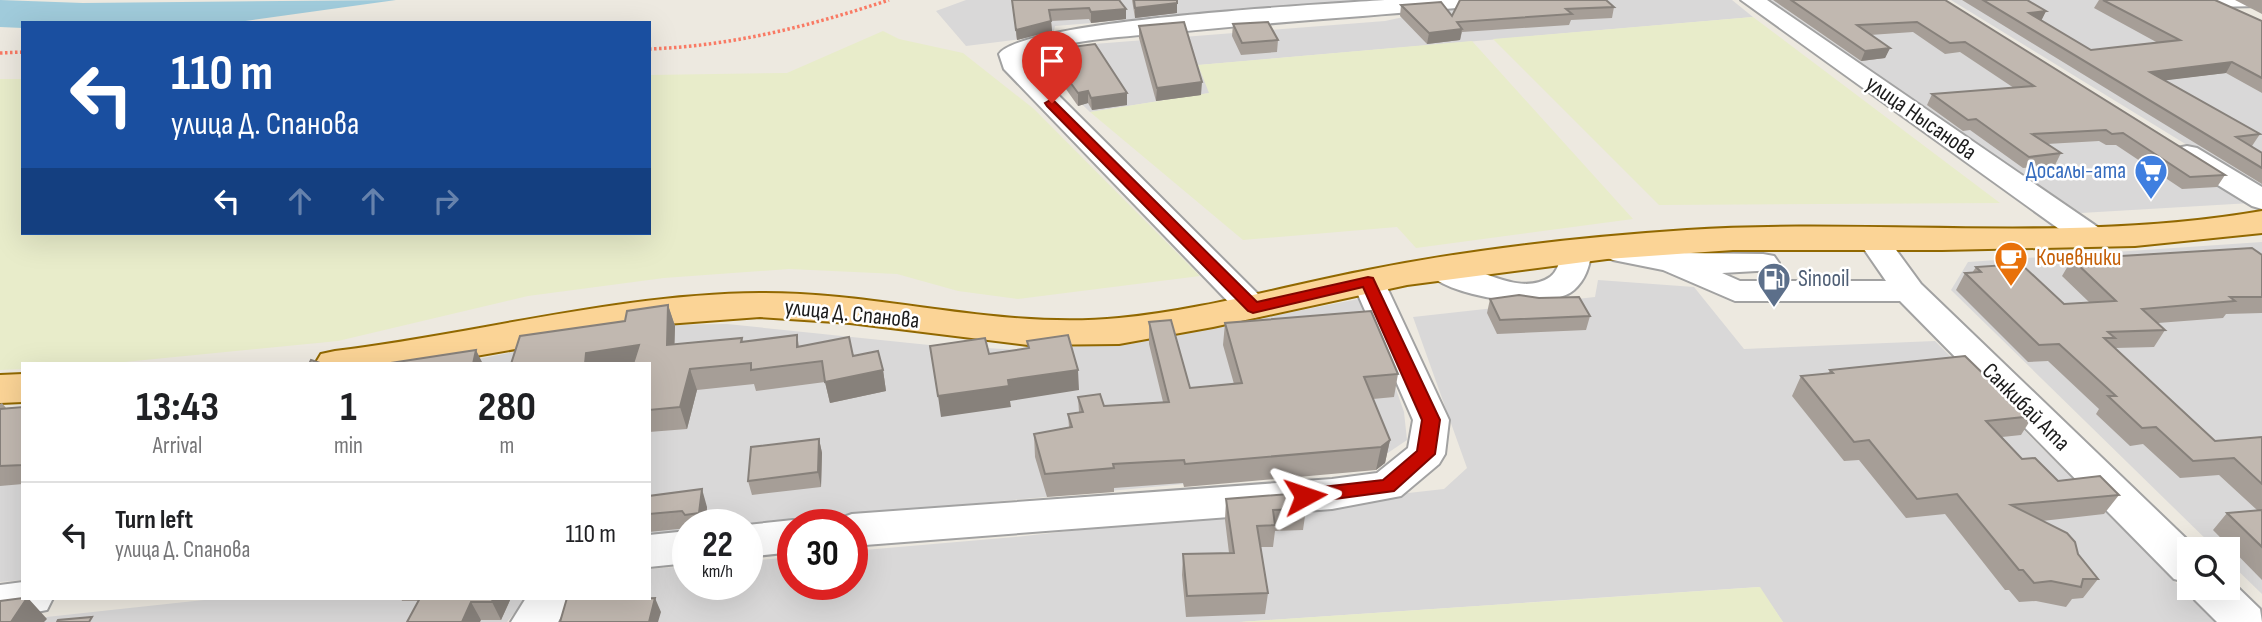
<!DOCTYPE html>
<html lang="en">
<head>
<meta charset="utf-8">
<style>
	:root { --surface:#fff; --page:#f2f2f2; --text:#202124; --muted:#757577; --line:#e0e0e0 }
	body { margin:0; font-family:"Sofia Sans Condensed",sans-serif; background:var(--page); color:var(--text); height:100vh; display:flex; flex-direction:column; font-size:26px; white-space:nowrap }
	* { box-sizing:border-box; margin:0 }
	p { font-size:23px; color:var(--muted) }
	.icon { flex:none; width:38px; height:38px; fill:none; stroke:currentColor; stroke-width:2; stroke-linecap:round; stroke-linejoin:round }
	.map { position:relative; flex:1; overflow:hidden }
	.drawer { position:absolute; left:21px; top:362px; width:630px; height:238px; display:flex; flex-direction:column; background:var(--surface); border-radius:0px; box-shadow:0 7px 28px #0002 }
	.drawer>* { flex:none }
	.top-card { position:absolute; left:21px; top:21px; width:630px; height:214px; border-radius:0px; box-shadow:0 7px 28px #0002; background:#1a4fa0; color:#fff; overflow:hidden }
	.buttons { position:absolute; left:2177px; top:537px; display:grid; gap:14px }
	.buttons a { display:grid; place-items:center; width:63px; height:63px; border-radius:0px; background:var(--surface); box-shadow:0 7px 28px #0002; font-size:35px }
	.speed { position:absolute; left:672px; top:509px; display:flex; gap:14px; font-size:35px; font-weight:700; text-align:center }
	.speed>* { display:grid; place-content:center; width:91px; height:91px; border-radius:50%; background:var(--surface); box-shadow:0 7px 28px #0002; line-height:1 }
	.speed small { font-size:18px; font-weight:400 }
	.speed .limit { border:10px solid #d22; background:#fff; color:#111 }
	.pin { position:absolute; display:grid; place-items:center; width:60px; height:60px; color:#fff; margin:-72px -30px; border-radius:50% 50% 50% 0; rotate:-45deg; box-shadow:0 0 7px #0007 }
	.pin .icon { rotate:45deg }
	.me { position:absolute; width:77px; margin:-38px; rotate:85deg; stroke-linejoin:round; filter:drop-shadow(0 0 5px #0008) }
	.turn { display:flex; align-items:center; gap:24px; height:147px; padding:0 35px; font-size:32px }
	.turn .icon { width:91px; height:91px; stroke-width:2.5 }
	.turn b { display:block; font-size:49px; line-height:60px }
	.lanes { display:flex; align-items:center; height:66px; padding:0 35px; background:#0003; justify-content:center; gap:35px; direction:ltr }
	.lanes .off { opacity:.35 }
	.eta { display:flex; justify-content:space-evenly; align-items:center; height:119px; text-align:center }
	.eta b { font-size:42px; font-weight:700; line-height:49px }
	ul { padding:0; list-style:none }
	li { display:flex; align-items:center; gap:21px; height:105px; padding:0 35px; border-top:2px solid var(--line) }
	li div { flex:1 }
	li b { display:block; font-size:26px }
	li em { font-style:normal }
	.map>svg:first-child { display:block }
	.residential { fill:#d9d8d8 }
	.farmland { fill:#e8ecca }
	.water { fill:#a0cbdb }
	.lines { fill:none; stroke-linecap:round; stroke-linejoin:round }
	.minor-casing { stroke:#a2a2a2; stroke-width:4 }
	.major-casing { stroke:#916800; stroke-width:4 }
	.path { stroke:#f97a64; stroke-width:3.5; stroke-dasharray:2.5 2.5; stroke-linecap:butt }
	.minor { fill:#fff; fill-rule:evenodd }
	.major { fill:#fbd496; fill-rule:evenodd }
	.wall { fill:#a69e97 }
	.shaded-wall { fill:#87817b }
	.building { fill:#c1b8b0; stroke:#87817b; stroke-width:2 }
	.route { fill:#c50900; stroke:#800600; stroke-width:2 }
	.labels { text-anchor:middle; dominant-baseline:central; stroke-width:5; stroke-linejoin:round; paint-order:stroke }
	.street-label { font-size:23px; fill:#1b1b1b; stroke:#fff }
	.shop-label { font-size:23px; fill:#366cbe; stroke:#fff; text-anchor:end }
	.food-label { font-size:23px; fill:#c56008; stroke:#fff; text-anchor:start }
	.service-label { font-size:23px; fill:#4e5e75; stroke:#fff; text-anchor:start }
</style>
</head>
<body>
<div class="map">
<svg width="2262" height="622" viewBox="0 0 2262 622">
	<rect width="100%" height="100%" fill="#ede9e0"/>
	<!-- residential -->
	<path class="residential" d="M966 0H1376L1055 26 1053 35 966 46 936 11Z
		M1521 0H1732L1753 17 1199 65 1210 93 1090 112 1035 59 1043 48 1385 21 1464 4Z
		M1762 0H1932L2251 203 2081 213Z
		M1951 0H2203L2262 30V191Z
		M2262 242V594L2228 561V550L2216 549 1951 290 1968 262Z
		M1598 280 1694 287 1744 349 1935 341 2215 622H1783L1759 587 1240 622H579L592 599 649 598V569L688 566V584H747V561L793 557V584H852V551L1015 537 1444 489 1467 468 1413 317 1595 297Z
		M1364 298 1404 412 1407 440 1367 467 743 525H688V530L649 534V364H453L652 325 727 324 929 345 1042 351 1199 330Z
		M0 408H23V580L0 582Z
		M213 599H526L507 622H0Z"/>
	<!-- farmland -->
	<path class="farmland" d="M1753 17 2000 203 1659 205 1493 39Z
		M883 31 899 39 963 53 1034 109 1200 276 1018 299 958 291 897 274 789 269 664 278 528 296 338 341 104 364H23V369L0 370V79H23V233H649V75L787 73Z
		M1472 41 1633 219 1416 248 1397 227 1243 240 1090 112 1209 93 1198 65Z
		M1760 587 1783 622H1240Z"/>
	<!-- water -->
	<path class="water" d="M0 0 83 3 396 0 231 23H23V28L0 27Z"/>
	<g class="lines">
		<defs>
			<path id="minor" d="M1385 0H1479L1468 7C1371 16 1273 22 1176 32 1126 37 1070 38 1024 57L1025 62 1265 301 1270 308 1265 315 1253 318 1241 315 1004 69 999 54C1022 20 1329 4 1385 0Z
				M1741 0H1767L2102 230 2106 237 2102 244 2091 246 2080 244Z
				M2205 0H2262V6L2207 7Z
				M2187 146 2197 148 2262 187V209L2252 206 2177 160 2173 154 2177 148Z
				M1872 230 1883 232 1921 284 2198 550H2189V583L2174 579 1900 301H1735L1663 270 1613 260 1592 251C1589 267 1586 279 1574 290 1547 313 1443 297 1424 269L1429 262C1463 254 1515 301 1550 277 1561 269 1559 254 1566 243L1577 241 1590 246 1594 240 1605 238 1644 248 1682 253 1763 254 1774 256 1779 263 1774 270 1722 273 1740 281H1886L1857 239 1861 232Z
				M1368 271 1379 274 1384 281 1449 420 1445 454 1439 464 1401 496 1332 509 852 546V525H834L838 519 852 514 1332 479 1377 473 1408 448 1413 420 1352 281 1357 274Z
				M793 520 807 525H793V552L747 557V525Z
				M688 531V563L649 567V535Z
				M2228 578 2260 609 2262 622H2217L2195 600 2189 588H2228Z
				M23 582V598H53L47 610 0 619V585Z
				M526 598H572L558 622H511Z"/>
			<path id="major" d="M2262 211V233L2135 246 1942 250H1733L1607 259 1407 285 1213 327 1119 344 1028 345 850 323 760 317 653 325 430 364H315L321 354 335 351C476 334 617 294 760 293 881 292 998 330 1119 318 1203 310 1285 286 1368 270 1473 249 1581 237 1687 230 1878 218 2072 244 2262 211Z
				M23 374V402L0 403V375Z"/>
		</defs>
		<!-- minor casing -->
		<use href="#minor" class="minor-casing"/>
		<!-- major casing -->
		<use href="#major" class="major-casing"/>
		<!-- path -->
		<path class="path" d="M649 49C732 46 810 26 889 0
			M0 53 23 52"/>
		<!-- minor -->
		<use href="#minor" class="minor"/>
		<!-- major -->
		<use href="#major" class="major"/>
	</g>
	<!-- wall -->
	<path class="wall" d="M1012 0 1126 9V19L1091 23 1089 19 1051 21 1052 31 1017 40Z
		M1132 0H1177V13L1135 18Z
		M1460 0 1614 7 1612 18 1571 20 1569 25 1462 32 1460 40 1427 44 1400 16 1401 5 1452 16Z
		M1773 0H1945L2225 175 2217 187 2182 189 2116 145H2106L2099 141 2047 144 2061 153 2055 165 2023 168 1970 130 1963 131 1927 105 1932 94 2014 88 1960 52 1945 54 1913 32 1870 35 1890 48 1885 58 1861 61Z
		M1962 0H2027L2046 11 2041 21 2091 50 2158 43 2094 8 2099 0H2215L2262 21V93L2226 73 2164 80 2260 134 2252 146H2251L2262 168V184Z
		M2235 0H2262V14Z
		M1233 24 1278 40 1277 52 1241 55 1232 36Z
		M1139 26 1201 95 1156 101 1139 38Z
		M1041 42 1057 49 1127 105 1092 110 1088 103 1078 106 1041 54Z
		M2262 255V313L2226 314 2223 318 2158 323 2165 330 2154 347 2115 348 2215 441 2262 437V580L2213 530 2227 513 2257 510 2219 475 2180 478 2143 444 2130 446 2096 414 2099 409 2048 361 2028 362 1956 290 1965 273H1972L1976 267 2064 304 2089 302 2062 276 2072 259Z
		M1490 299 1590 316 1586 330 1497 334 1487 313Z
		M668 305 675 326 674 344 742 338 743 342 797 335 799 346 853 356 883 370 886 391 830 403 825 382 756 391 754 384 697 390 687 429 649 432V364L625 321Z
		M1149 322 1190 388 1234 384 1223 345 1225 323 1398 374 1394 397 1373 399 1390 440 1385 463 1376 470 1184 487 1183 483 1114 488V492L1047 497 1035 457 1034 434 1069 427 1068 414 1079 412 1078 397 1104 406 1163 402 1149 344Z
		M1830 370 2005 395 2033 416 2021 435 2002 437 2022 459 2058 481 2119 495 2104 514 2042 521 2078 554 2098 579 2083 598 2072 599 2066 607 2036 601 2019 602 2009 590H2005L1945 514 1906 518 1859 460 1844 461 1792 396 1801 376 1828 374Z
		M2 403 6 408 23 407V484L0 486V404Z
		M819 439 822 453 821 487 752 495 748 481Z
		M649 496 707 507 706 525H688V528L649 532Z
		M1226 499 1306 509 1303 530 1275 531 1273 547H1260L1268 593 1265 614 1186 617 1182 575 1183 554 1229 553 1225 520Z
		M401 598H511L501 620H481L418 601H402Z"/>
	<!-- shaded-wall -->
	<path class="shaded-wall" d="M1177 3V13L1135 18V8Z
		M1126 9V19L1091 23V12Z
		M2046 11 2041 21 2029 13Z
		M1051 21 1052 31 1017 40 1016 30Z
		M1462 29 1460 40 1427 44 1429 33Z
		M1890 48 1885 58 1861 61 1865 51Z
		M2232 62 2226 73 2144 83 2150 72Z
		M1202 82 1201 95 1156 101 1157 88Z
		M1088 91V103L1078 106V93Z
		M1127 93V105L1092 110 1091 98Z
		M668 305 675 326 674 366 667 345Z
		M639 345 645 364H585L586 353Z
		M476 350 483 364H473Z
		M690 369 697 390 687 429 680 407Z
		M883 370 886 391 830 403 825 382Z
		M1078 370 1079 390 1010 401 1011 407 941 417 938 396 1008 380Z
		M819 439 822 453 821 487 818 472Z
		M1390 440 1385 463 1376 470 1381 447Z
		M702 489 707 507 706 525H703L699 513Z
		M27 598H28L47 619 44 622H11Z
		M493 598H511L501 620 492 602Z
		M655 598 661 612 658 622H649Z
		M471 602 481 620 480 622H462Z"/>
	<!-- building -->
	<path class="building" d="M1012 0H1119L1126 9 1091 12 1089 8 1049 10 1051 21 1016 30Z
		M1134 0H1177V3L1135 8Z
		M1460 0H1606L1614 7 1566 9 1572 14 1457 22 1462 29 1429 33 1401 5 1441 2 1452 16Z
		M1791 0H1945L2225 175 2190 177 2123 133 2112 134 2106 130 2032 134 2061 153 2029 157 1976 119 1968 120 1932 94 2034 86 1965 42 1950 43 1917 22 1857 25 1890 48 1865 51Z
		M1983 0H2027L2046 11 2029 13 2091 50 2180 40 2103 0H2215L2262 21V78L2232 62 2150 72 2260 134 2236 137 2262 153V168Z
		M1184 22 1202 82 1157 88 1139 26Z
		M1268 22 1278 40 1242 43 1233 24Z
		M1055 38 1057 49 1095 44 1127 93 1091 98 1088 91 1078 93 1041 42Z
		M2252 248 2262 255V297H2230L2235 301 2142 309 2165 330 2108 332 2115 338H2104L2215 441 2262 437V484L2234 458 2193 461 2156 427 2142 428 2108 396H2116L2059 344 2039 345 1965 273 1981 272 1976 267 2021 264 2064 304 2116 301 2072 259Z
		M1519 295 1539 298 1579 297 1590 316 1500 320 1490 299Z
		M668 305 667 345 742 338 741 342 797 335V347L849 337 853 356 878 351 883 370 825 382 822 361 751 370V363L690 369 680 407 649 410V364H633L639 345 586 353 585 364H511L520 336 625 321 627 311Z
		M1371 311 1398 374 1364 377 1390 440 1381 447 1185 464 1184 460 1113 464 1114 468 1045 474 1034 434 1072 427 1068 414 1083 412 1078 397 1100 394 1104 406 1169 402 1149 322 1171 320 1190 388 1242 383 1225 323Z
		M1068 335 1078 370 1008 380 1009 386 938 396 930 346 985 338 989 354 1029 348 1027 341Z
		M476 350 473 364H384Z
		M1965 356 2005 395 2011 394 2033 416 1986 421 2022 459 2035 458 2058 481 2100 476 2119 495 2011 505 2067 533 2075 542 2078 554 2098 579H2083L2081 587 2051 581 2034 583 2023 570H2019L1957 494 1917 499 1869 440 1854 442 1801 376 1833 373 1830 370Z
		M311 360 323 364H309Z
		M23 407V465L0 466V409Z
		M819 439 818 472 748 481 751 447Z
		M702 489 699 513 685 515 682 511 649 514V496Z
		M1302 493 1306 509 1273 510 1275 525 1257 526 1268 593 1187 596 1183 554 1234 553 1226 499Z
		M2262 510V547L2227 513Z
		M23 598H27L11 622H0V601Z
		M420 598H493L492 602H471L462 622H407Z
		M567 598H633V599L655 598 649 622H560Z
		M92 617 89 622H57L58 620Z"/>
	<!-- route -->
	<path class="route" d="M1052 99 1257 302 1368 277 1373 278 1440 420 1435 454 1394 491 1305 503 1299 501 1296 496 1305 489 1383 480 1417 451 1422 420 1363 287 1253 313 1248 311 1047 106 1045 103Z"/>
	<!-- icons -->
	<defs>
		<symbol id="supermarket-pin" viewBox="-11 -11 22 30"><path d="M0 17L-7.5 6A9.5 9.5 0 1 1 7.5 6Z" fill="#3f7fe0" stroke="#fff"/><path d="M-6-5.5h2.5l.6 2H6L4.5 2H-2.5L-4.4-4H-6ZM-1.5 3.2a1.3 1.3 0 1 0 .1 0ZM3 3.2a1.3 1.3 0 1 0 .1 0Z" fill="#fff"/></symbol>
		<symbol id="cafe-pin" viewBox="-11 -11 22 30"><path d="M0 17L-7.5 6A9.5 9.5 0 1 1 7.5 6Z" fill="#e8710a" stroke="#fff"/><path d="M-5.5-4.5H6V0H3Q3 3.5 0 3.5H-2.5Q-5.5 3.5-5.5 0ZM3-3.2v2h1.7v-2ZM-6 4.5H4V6H-6Z" fill="#fff"/></symbol>
		<symbol id="fuel-pin" viewBox="-11 -11 22 30"><path d="M0 17L-7.5 6A9.5 9.5 0 1 1 7.5 6Z" fill="#5c6f8a" stroke="#fff"/><path d="M-5.5-6h7V0h2V4h1.3V-2.5L3-4.5l.8-.8L6-3V5H2.5V1h-1V6h-7ZM-4.2-4.7v3.2H.2V-4.7Z" fill="#fff"/></symbol>
	</defs>
	<g fill-rule="evenodd">
		<use href="#supermarket-pin" x="2132" y="152" width="38" height="52"/>
		<use href="#cafe-pin" x="1992" y="239" width="38" height="52"/>
		<use href="#fuel-pin" x="1755" y="260" width="38" height="52"/>
	</g>
	<g class="labels">
		<!-- street labels -->
		<g class="street-label">
			<text transform="translate(1921 118) rotate(35)">улица Нысанова</text>
			<text transform="translate(852 314) rotate(6)">улица Д. Спанова</text>
			<text transform="translate(2026 407) rotate(45)">Санкибай Ата</text>
		</g>
		<!-- shop labels -->
		<g class="shop-label">
			<text x="2126" y="171">Досалы-ата</text>
		</g>
		<!-- food labels -->
		<g class="food-label">
			<text x="2036" y="258">Кочевники</text>
		</g>
		<!-- service labels -->
		<g class="service-label">
			<text x="1798" y="279">Sinooil</text>
		</g>
	</g>
</svg>
<div class="buttons">
<a><svg class="icon" aria-label="search" viewBox="0 0 24 24"><circle cx="10" cy="10" r="6"/><path d="M15 15l6 6"/></svg></a>
</div>
<div class="speed"><div>22<small>km/h</small></div><div class="limit">30</div></div>
<div class="pin" style="left:1052px;top:103px;background:#d93025"><svg class="icon" aria-label="arrive" viewBox="0 0 24 24"><path d="M6 21V4h12l-3 4 3 4H6"/></svg></div>
<svg class="me" style="left:1305px;top:496px" viewBox="-20 -20 40 40"><path d="M0-17L14 15 0 8-14 15z" fill="#c50900" stroke="#fff" stroke-width="4"/></svg>
<div class="top-card">
<div class="turn"><svg class="icon" aria-label="left" viewBox="0 0 24 24"><path d="M17 20v-9H6M10 6l-5 5 5 5"/></svg><div><b>110 m</b>улица Д. Спанова</div></div>
<div class="lanes"><svg class="icon" aria-label="left" viewBox="0 0 24 24"><path d="M17 20v-9H6M10 6l-5 5 5 5"/></svg><svg class="icon off" aria-label="ahead" viewBox="0 0 24 24"><path d="M12 20V5M6 11l6-6 6 6"/></svg><svg class="icon off" aria-label="ahead" viewBox="0 0 24 24"><path d="M12 20V5M6 11l6-6 6 6"/></svg><svg class="icon off" aria-label="right" viewBox="0 0 24 24"><path d="M7 20v-9h11M14 6l5 5-5 5"/></svg></div>
</div>
<section class="drawer">
<div class="eta">
<div><b>13:43</b><p>Arrival</p></div>
<div><b>1</b><p>min</p></div>
<div><b>280</b><p>m</p></div>
</div>
<ul>
<li><svg class="icon" aria-label="left" viewBox="0 0 24 24"><path d="M17 20v-9H6M10 6l-5 5 5 5"/></svg><div><b>Turn left</b><p>улица Д. Спанова</p></div><em>110 m</em></li>
</ul>
</section>
</div>
</body>
</html>
